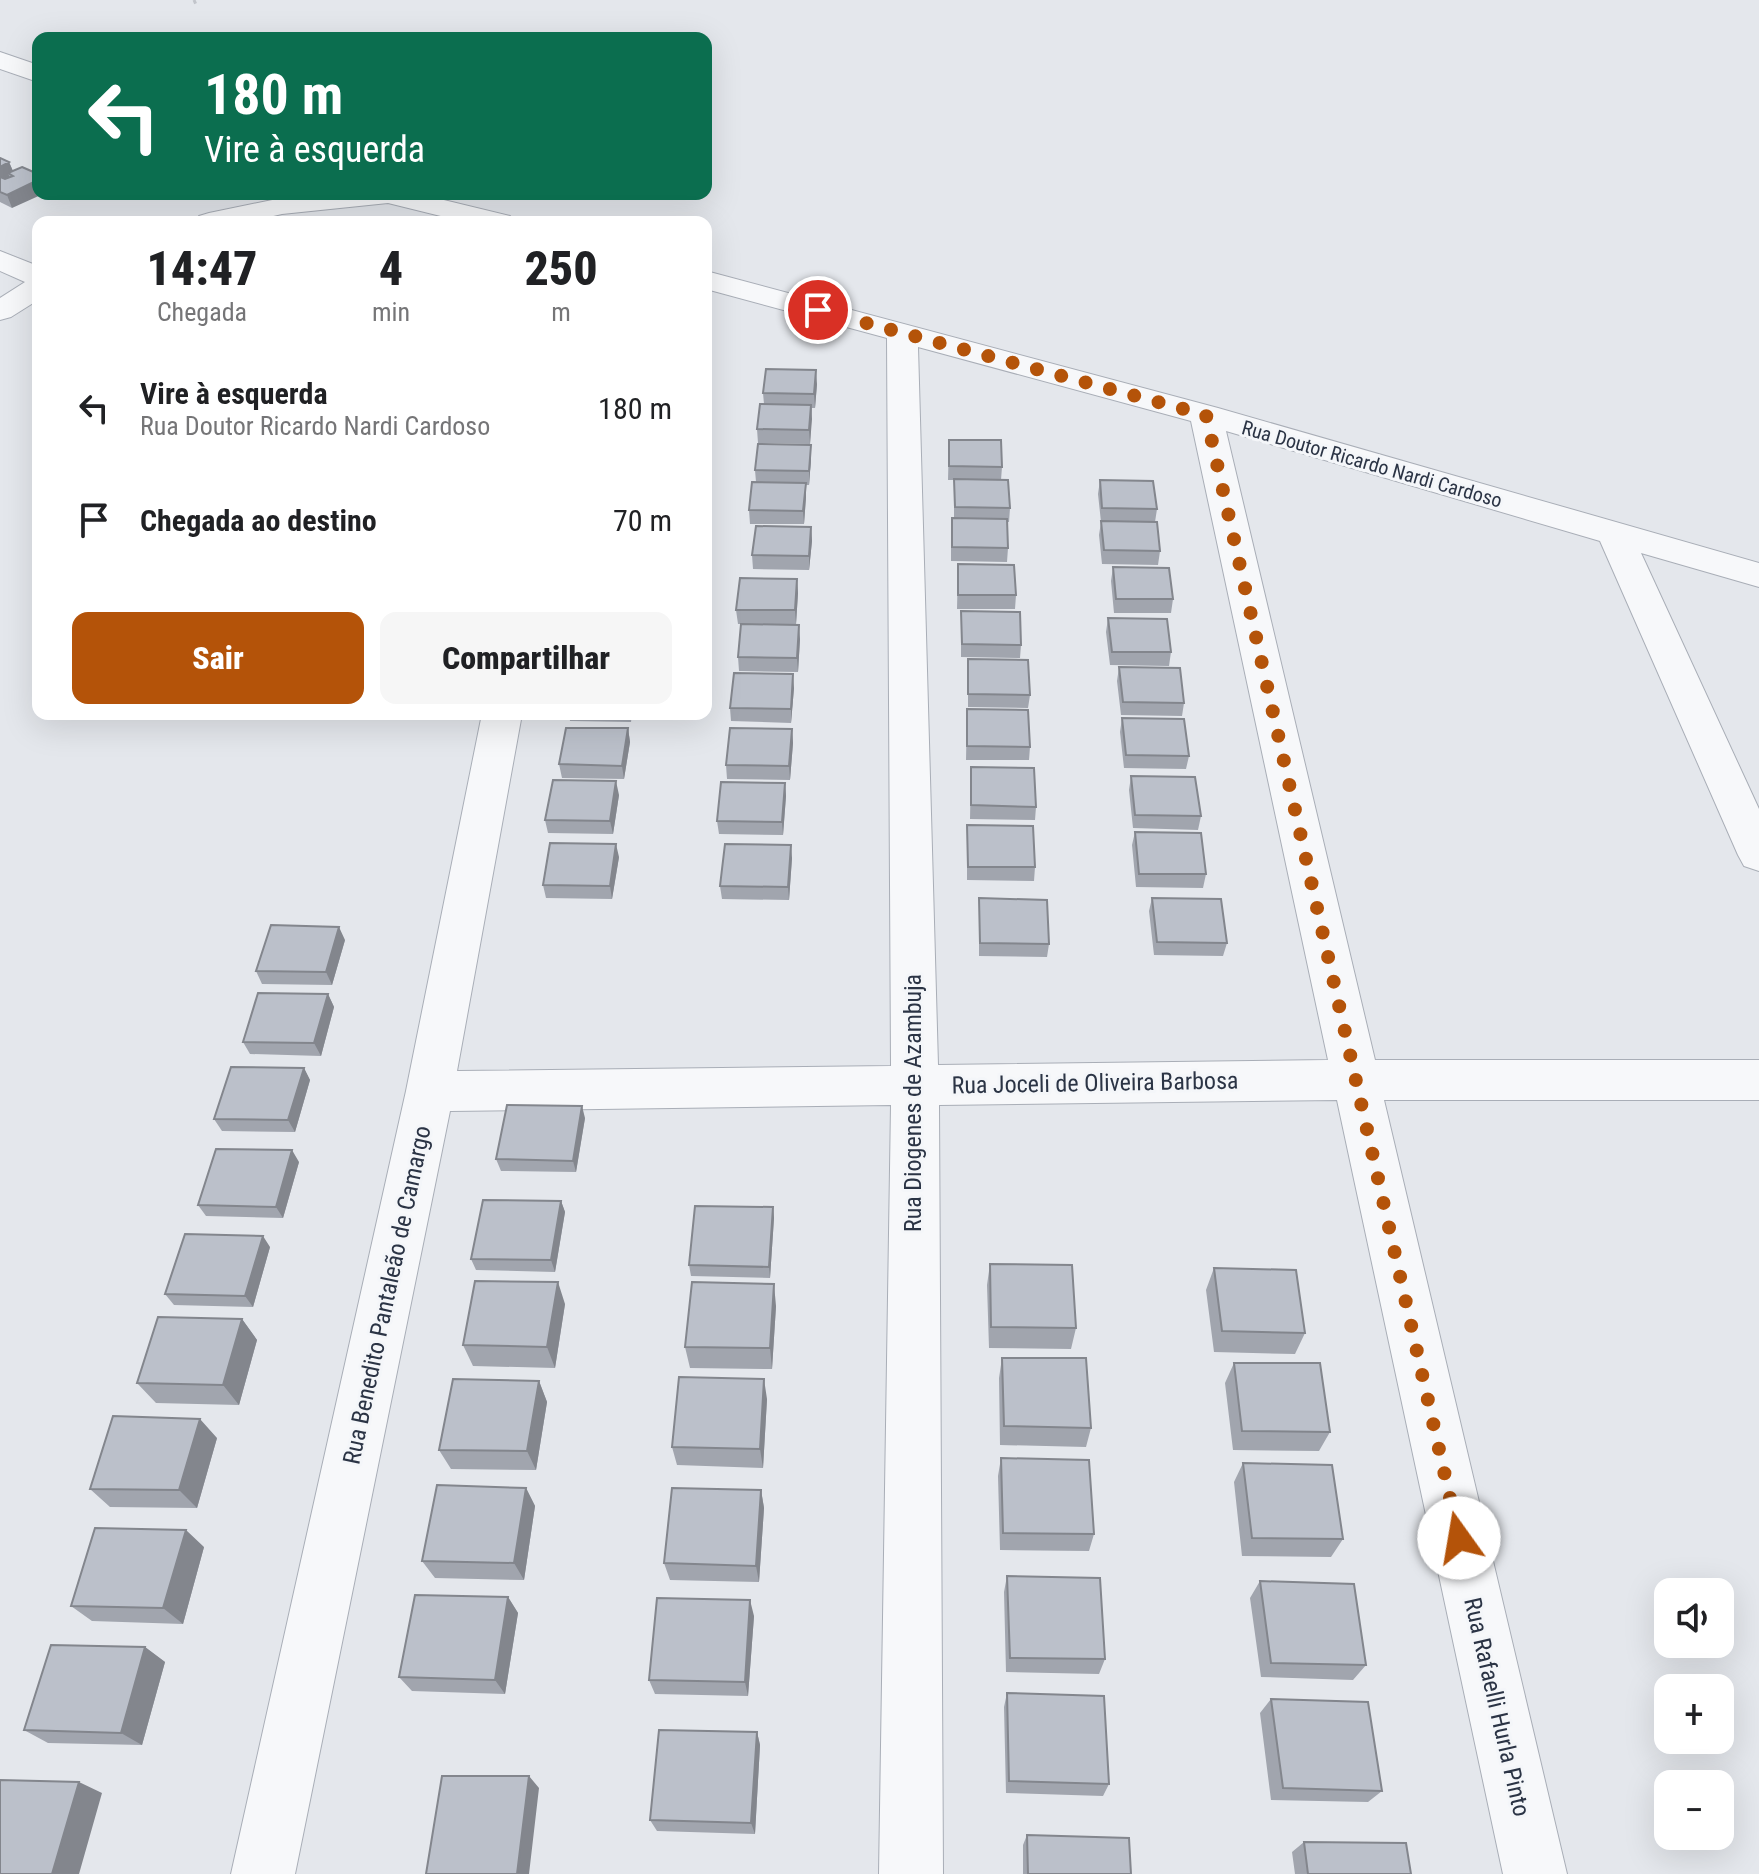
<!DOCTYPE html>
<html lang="pt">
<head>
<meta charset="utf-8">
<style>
	:root { --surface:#fff; --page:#f6f6f6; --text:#202124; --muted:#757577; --accent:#b45309 }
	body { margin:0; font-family:"Roboto Condensed",sans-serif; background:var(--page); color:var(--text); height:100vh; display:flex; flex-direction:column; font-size:30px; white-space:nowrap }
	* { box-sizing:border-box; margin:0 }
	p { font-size:26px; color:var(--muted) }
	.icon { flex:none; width:44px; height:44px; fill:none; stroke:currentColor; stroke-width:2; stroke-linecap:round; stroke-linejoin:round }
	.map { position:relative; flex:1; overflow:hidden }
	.panel { position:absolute; left:32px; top:216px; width:680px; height:504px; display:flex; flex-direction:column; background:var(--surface); border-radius:16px; box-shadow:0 8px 32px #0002 }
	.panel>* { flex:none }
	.guide { position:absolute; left:32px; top:32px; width:680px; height:168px; border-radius:16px; box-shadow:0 8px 32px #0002; background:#0b6e4f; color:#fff; overflow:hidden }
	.buttons { position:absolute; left:1654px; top:1578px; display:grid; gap:16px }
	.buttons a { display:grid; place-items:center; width:80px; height:80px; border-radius:16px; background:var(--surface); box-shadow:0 8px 32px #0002; font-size:40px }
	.pin { position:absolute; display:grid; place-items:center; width:68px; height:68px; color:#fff; margin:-34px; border:4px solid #fff; border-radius:50%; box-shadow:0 2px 8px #0007 }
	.me { position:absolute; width:88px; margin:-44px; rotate:347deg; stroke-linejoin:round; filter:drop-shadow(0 0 6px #0008) }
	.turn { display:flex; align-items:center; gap:28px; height:168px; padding:0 40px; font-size:36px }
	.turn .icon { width:104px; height:104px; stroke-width:2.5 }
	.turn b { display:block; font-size:56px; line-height:68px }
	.eta { display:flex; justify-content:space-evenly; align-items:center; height:136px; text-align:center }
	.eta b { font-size:48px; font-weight:800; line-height:56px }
	.action { display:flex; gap:16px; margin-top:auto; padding:16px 40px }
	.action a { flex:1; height:92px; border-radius:16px; background:var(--accent); color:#fff; font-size:32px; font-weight:800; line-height:92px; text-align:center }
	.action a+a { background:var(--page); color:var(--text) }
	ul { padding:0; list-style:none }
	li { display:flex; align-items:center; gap:24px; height:112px; padding:0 40px }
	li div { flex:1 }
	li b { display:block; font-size:30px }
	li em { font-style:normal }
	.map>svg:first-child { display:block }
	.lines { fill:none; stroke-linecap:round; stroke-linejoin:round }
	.street-casing { stroke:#a9aeb7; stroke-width:2 }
	.path { stroke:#c2c5cb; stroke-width:3; stroke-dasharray:4 4; stroke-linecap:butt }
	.street { fill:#f7f8fa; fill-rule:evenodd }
	.wall { fill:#a1a5ae }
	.shaded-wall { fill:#83868d }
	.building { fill:#bbc0ca; stroke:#83868d; stroke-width:2 }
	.route { stroke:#b45309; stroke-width:14; stroke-dasharray:0 25.2 }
	.labels { text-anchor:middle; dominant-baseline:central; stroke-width:6; stroke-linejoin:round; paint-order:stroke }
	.far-street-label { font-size:20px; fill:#2b3445; stroke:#f4f6f9 }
	.street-label { font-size:24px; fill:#2b3445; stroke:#f4f6f9 }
</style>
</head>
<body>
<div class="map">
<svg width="1759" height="1874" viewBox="0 0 1759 1874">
	<rect width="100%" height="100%" fill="#e4e7ec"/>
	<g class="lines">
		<defs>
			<path id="street" d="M0 52 38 65V82L0 69Z
				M316 194H419L510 216 514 222H465L388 203 282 214 248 222H195L199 216 209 213 282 198Z
				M0 251 38 266V300L11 317 0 320V298L25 282 0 271Z
				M706 271 1218 408 1759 563V587L1641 553 1759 809V871L1744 866 1738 855 1600 541 1226 431 1375 1060H1759V1100H1384L1567 1874H1503L1337 1100 939 1105 943 1874H879L891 1105 450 1111 295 1874H231L406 1091 482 714H522L457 1071 891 1066 887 338 706 289ZM918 347 1191 421 1328 1060 938 1065Z"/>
		</defs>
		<!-- street casing -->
		<use href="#street" class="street-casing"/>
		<!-- path -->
		<path class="path" d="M194 0 197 7"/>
		<!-- street -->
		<use href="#street" class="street"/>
	</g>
	<!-- wall -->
	<path class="wall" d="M0 158 9 162 13 171 12 208 0 202Z
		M817 384 815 408H812L810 444 758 443 757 429 764 404 763 393Z
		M949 440 1002 467 1001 480 1010 508 1009 522H1007L1008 548 1007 562 951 561V532L952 518H954V480H948Z
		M811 459 809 485H806V497L804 524H750L749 510 756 482 755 470Z
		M1100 480 1157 509 1155 522 1160 551 1158 565 1102 564 1099 535 1101 522 1098 494Z
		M811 527 812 541 809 570 753 569 752 555Z
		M958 564 1016 595 1015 609H957Z
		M1113 567 1173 599 1171 613H1114L1111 581Z
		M797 579 798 593 796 624H738L736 610Z
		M961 611 1021 645 1020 658 961 657Z
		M1108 618 1171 652 1169 666 1110 665 1106 632Z
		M800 639 798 672 739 671 738 657Z
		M968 659 1030 695 1028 708 968 707Z
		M1119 667 1184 703 1182 716 1121 715 1117 681Z
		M794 688 791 723 731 721 730 708Z
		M967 709 1030 747 1029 760H966Z
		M569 714H632L631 722 570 721Z
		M1122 718 1189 756 1186 769 1124 768 1120 732Z
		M628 728 630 742 624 779 562 778 559 764Z
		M792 729 793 743 790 780 727 779 726 765Z
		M971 767 1036 807 1035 820 970 819Z
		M1131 776 1201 816 1198 830 1133 828 1129 790Z
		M785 783 786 796 783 835 719 834 717 821Z
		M619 795 613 834 548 833 545 820Z
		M967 825 1035 867 1034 881 967 880Z
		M1135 832 1206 874 1203 888 1136 887 1132 845Z
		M619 857 612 899 546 898 543 885Z
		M792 858 789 900 722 899 720 886Z
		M979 898 1049 944 1047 957 979 956Z
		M1152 898 1227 943 1223 956 1154 955 1149 911Z
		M345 940 332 985 262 984 256 971Z
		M328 994 334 1007 321 1056 250 1054 243 1042Z
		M304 1068 310 1080 295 1132 222 1131 214 1119Z
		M585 1118 576 1172 501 1171 496 1159Z
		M299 1162 283 1218 206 1216 198 1205Z
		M561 1201 565 1212 555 1272 476 1270 471 1259Z
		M773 1207 774 1218 770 1278 691 1276 689 1265Z
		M270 1247 253 1307 174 1305 165 1294Z
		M990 1264 1076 1328 1071 1349 989 1348 987 1285Z
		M1214 1268 1305 1333 1295 1354 1214 1352 1206 1290Z
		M565 1304 555 1368 473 1366 463 1345Z
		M776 1306 772 1369 690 1368 685 1347Z
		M242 1319 257 1340 239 1405 156 1403 137 1383Z
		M1002 1358 1091 1428 1086 1447 1000 1445 999 1378Z
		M1234 1363 1330 1432 1319 1451 1233 1450 1225 1383Z
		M539 1381 547 1402 536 1470 451 1469 439 1450Z
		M767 1399 763 1468 677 1465 672 1447Z
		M217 1438 197 1508 110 1507 90 1489Z
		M1001 1458 1094 1534 1089 1551 1000 1550 998 1476Z
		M1243 1463 1343 1539 1331 1557 1242 1556 1234 1482Z
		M526 1488 535 1506 524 1580 435 1578 422 1561Z
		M761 1490 764 1508 759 1582 670 1580 664 1563Z
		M204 1547 183 1624 92 1621 71 1606Z
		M1007 1576 1105 1659 1099 1674 1006 1672 1004 1592Z
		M1260 1581 1366 1665 1353 1680 1261 1677 1250 1598Z
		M508 1597 518 1613 505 1694 412 1691 399 1677Z
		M754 1616 748 1696 655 1694 649 1680Z
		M145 1647 165 1662 142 1745 48 1743 24 1730Z
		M1007 1693 1109 1784 1103 1796 1006 1793 1004 1707Z
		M1271 1699 1382 1791 1368 1802 1271 1800 1260 1713Z
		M757 1732 760 1745 755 1834 657 1831 650 1820Z
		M1027 1835 1131 1874H1023V1845Z
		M1304 1842 1411 1874H1295L1292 1852Z"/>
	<!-- shaded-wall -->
	<path class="shaded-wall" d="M9 162 15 176 8 173 10 178 0 183V167Z
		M38 180V194H43L12 208 7 195Z
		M816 370 817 384 815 408 814 394Z
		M811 405 812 419 810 444 809 430Z
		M811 445V459L809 485V471Z
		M806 483V497L804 524 803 511Z
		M811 527 812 541 809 570V556Z
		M797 579 798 593 796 624 795 610Z
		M799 625 800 639 798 672 797 658Z
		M793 674 794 688 791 723V709Z
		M628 728 630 742 624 779 622 766Z
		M792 729 793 743 790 780 789 766Z
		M616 781 619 795 613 834 610 821Z
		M785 783 786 796 783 835 782 822Z
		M616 844 619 857 612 899 610 886Z
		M791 845 792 858 789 900 788 887Z
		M339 927 345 940 332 985 326 972Z
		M328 994 334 1007 321 1056 314 1043Z
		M304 1068 310 1080 295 1132 288 1120Z
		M582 1106 585 1118 576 1172 573 1161Z
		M292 1150 299 1162 283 1218 276 1207Z
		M561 1201 565 1212 555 1272 551 1260Z
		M773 1207 774 1218 770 1278 769 1267Z
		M263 1236 270 1247 253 1307 245 1296Z
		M558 1282 565 1304 555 1368 547 1347Z
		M774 1284 776 1306 772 1369 770 1348Z
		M242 1319 257 1340 239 1405 223 1385Z
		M764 1379 767 1399 763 1468 760 1449Z
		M539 1381 547 1402 536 1470 527 1451Z
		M200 1419 217 1438 197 1508 179 1490Z
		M526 1488 535 1506 524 1580 514 1563Z
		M761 1490 764 1508 759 1582 756 1566Z
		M186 1530 204 1547 183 1624 163 1608Z
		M508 1597 518 1613 505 1694 495 1680Z
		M750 1600 754 1616 748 1696 745 1682Z
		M145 1647 165 1662 142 1745 121 1733Z
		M757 1732 760 1745 755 1834 751 1823Z
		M529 1776 539 1788 529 1874H517Z
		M79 1782 102 1793 79 1874H52Z"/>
	<!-- building -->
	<path class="building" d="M0 158 9 162 0 167Z
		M22 167 38 174V180L7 195 0 192V177L5 179 13 176 8 173Z
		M766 369 816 370 814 394 763 393Z
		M760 404 811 405 809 430 757 429Z
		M949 440H1001L1002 467 949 466Z
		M758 444 811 445 809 471 755 470Z
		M954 479 1008 480 1010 508 955 507Z
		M1100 480 1153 481 1157 509 1102 508Z
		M752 482 806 483 803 511 749 510Z
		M952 518 1007 519 1008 548 952 547Z
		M1101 521 1157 522 1160 551 1104 550Z
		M756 526 811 527 809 556 752 555Z
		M958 564 1014 565 1016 595H958Z
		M1113 567 1169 568 1173 599H1116Z
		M740 578 797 579 795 610H736Z
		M961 611 1020 612 1021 645 962 644Z
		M1108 618 1167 619 1171 652H1112Z
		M741 624 799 625 797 658 738 657Z
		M968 659 1028 660 1030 695 968 694Z
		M1119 667 1180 668 1184 703 1123 702Z
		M734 673 793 674 791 709 730 708Z
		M967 709 1028 710 1030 747 967 746Z
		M1122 718 1184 719 1189 756 1126 755Z
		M566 728H628L622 766 559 764Z
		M730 728 792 729 789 766 726 765Z
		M971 767 1034 768 1036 807 971 805Z
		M1131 776 1195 777 1201 816 1135 815Z
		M553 780 616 781 610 821 545 820Z
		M721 782 785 783 782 822 717 821Z
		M967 825 1033 826 1035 867H968Z
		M1135 832 1201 833 1206 874H1139Z
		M550 843 616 844 610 886 543 885Z
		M725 844 791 845 788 887 720 886Z
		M979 898 1047 900 1049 944 980 943Z
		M1152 898 1221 899 1227 943 1157 942Z
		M271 925 339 927 326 972 256 971Z
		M258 993 328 994 314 1043 243 1042Z
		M231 1067 304 1068 288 1120 214 1119Z
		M507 1105 582 1106 573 1161 496 1159Z
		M216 1149 292 1150 276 1207 198 1205Z
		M483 1200 561 1201 551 1260 471 1259Z
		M695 1206 773 1207 769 1267 689 1265Z
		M185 1234 263 1236 245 1296 165 1294Z
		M990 1264 1072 1265 1076 1328 991 1327Z
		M1214 1268 1296 1270 1305 1333 1222 1331Z
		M475 1281 558 1282 547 1347 463 1345Z
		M692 1282 774 1284 770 1348 685 1347Z
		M158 1317 242 1319 223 1385 137 1383Z
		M1002 1358H1086L1091 1428 1004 1426Z
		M1234 1363H1320L1330 1432 1242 1431Z
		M679 1377 764 1379 760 1449 672 1447Z
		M453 1379 539 1381 527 1451 439 1450Z
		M113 1416 200 1419 179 1490 90 1489Z
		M1001 1458 1089 1460 1094 1534 1003 1533Z
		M1243 1463 1332 1465 1343 1539 1252 1538Z
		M437 1485 526 1488 514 1563 422 1561Z
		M672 1488 761 1490 756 1566 664 1563Z
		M95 1528 186 1530 163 1608 71 1606Z
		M1007 1576 1100 1578 1105 1659 1010 1658Z
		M1260 1581 1354 1584 1366 1665 1271 1663Z
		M415 1595 508 1597 495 1680 399 1677Z
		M657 1598 750 1600 745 1682 649 1680Z
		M51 1645 145 1647 121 1733 24 1730Z
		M1007 1693 1104 1696 1109 1784 1009 1781Z
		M1271 1699 1368 1702 1382 1791 1283 1788Z
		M659 1730 757 1732 751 1823 650 1820Z
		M442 1776H529L517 1874H426Z
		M0 1780 79 1782 52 1874H0Z
		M1027 1835 1129 1838 1131 1874H1028Z
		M1304 1842 1406 1843 1411 1874H1308Z"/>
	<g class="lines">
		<!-- route -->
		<path class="route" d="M818 310 1206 415 1459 1538"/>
	</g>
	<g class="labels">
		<!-- far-street labels -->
		<g class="far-street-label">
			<text transform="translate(1372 464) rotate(16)">Rua Doutor Ricardo Nardi Cardoso</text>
		</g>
		<!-- street labels -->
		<g class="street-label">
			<text transform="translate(1095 1083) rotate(-1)">Rua Joceli de Oliveira Barbosa</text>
			<text transform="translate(913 1103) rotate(-90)">Rua Diogenes de Azambuja</text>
			<text transform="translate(387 1295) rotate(-78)">Rua Benedito Pantaleão de Camargo</text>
			<text transform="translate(1497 1707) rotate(77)">Rua Rafaelli Hurla Pinto</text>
		</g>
	</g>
</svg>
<div class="buttons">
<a><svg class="icon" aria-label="sound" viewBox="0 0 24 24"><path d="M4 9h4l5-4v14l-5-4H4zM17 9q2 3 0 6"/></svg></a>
<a>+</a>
<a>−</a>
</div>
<div class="pin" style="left:818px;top:310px;background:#d93025"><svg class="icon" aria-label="arrive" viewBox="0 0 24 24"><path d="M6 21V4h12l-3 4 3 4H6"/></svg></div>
<svg class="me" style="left:1459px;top:1538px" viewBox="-20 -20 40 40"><circle r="19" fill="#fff"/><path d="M0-13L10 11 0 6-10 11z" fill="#b45309"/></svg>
<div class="guide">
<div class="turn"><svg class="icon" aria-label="left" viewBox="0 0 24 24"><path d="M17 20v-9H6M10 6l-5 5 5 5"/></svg><div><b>180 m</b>Vire à esquerda</div></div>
</div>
<section class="panel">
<div class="eta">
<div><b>14:47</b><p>Chegada</p></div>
<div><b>4</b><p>min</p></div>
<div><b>250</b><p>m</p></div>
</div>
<ul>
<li><svg class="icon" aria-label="left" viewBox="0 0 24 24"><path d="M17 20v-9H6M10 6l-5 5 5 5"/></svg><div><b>Vire à esquerda</b><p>Rua Doutor Ricardo Nardi Cardoso</p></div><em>180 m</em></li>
<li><svg class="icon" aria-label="arrive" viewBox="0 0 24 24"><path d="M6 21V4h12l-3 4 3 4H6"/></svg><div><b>Chegada ao destino</b></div><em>70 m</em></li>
</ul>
<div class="action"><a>Sair</a><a>Compartilhar</a></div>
</section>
</div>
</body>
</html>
